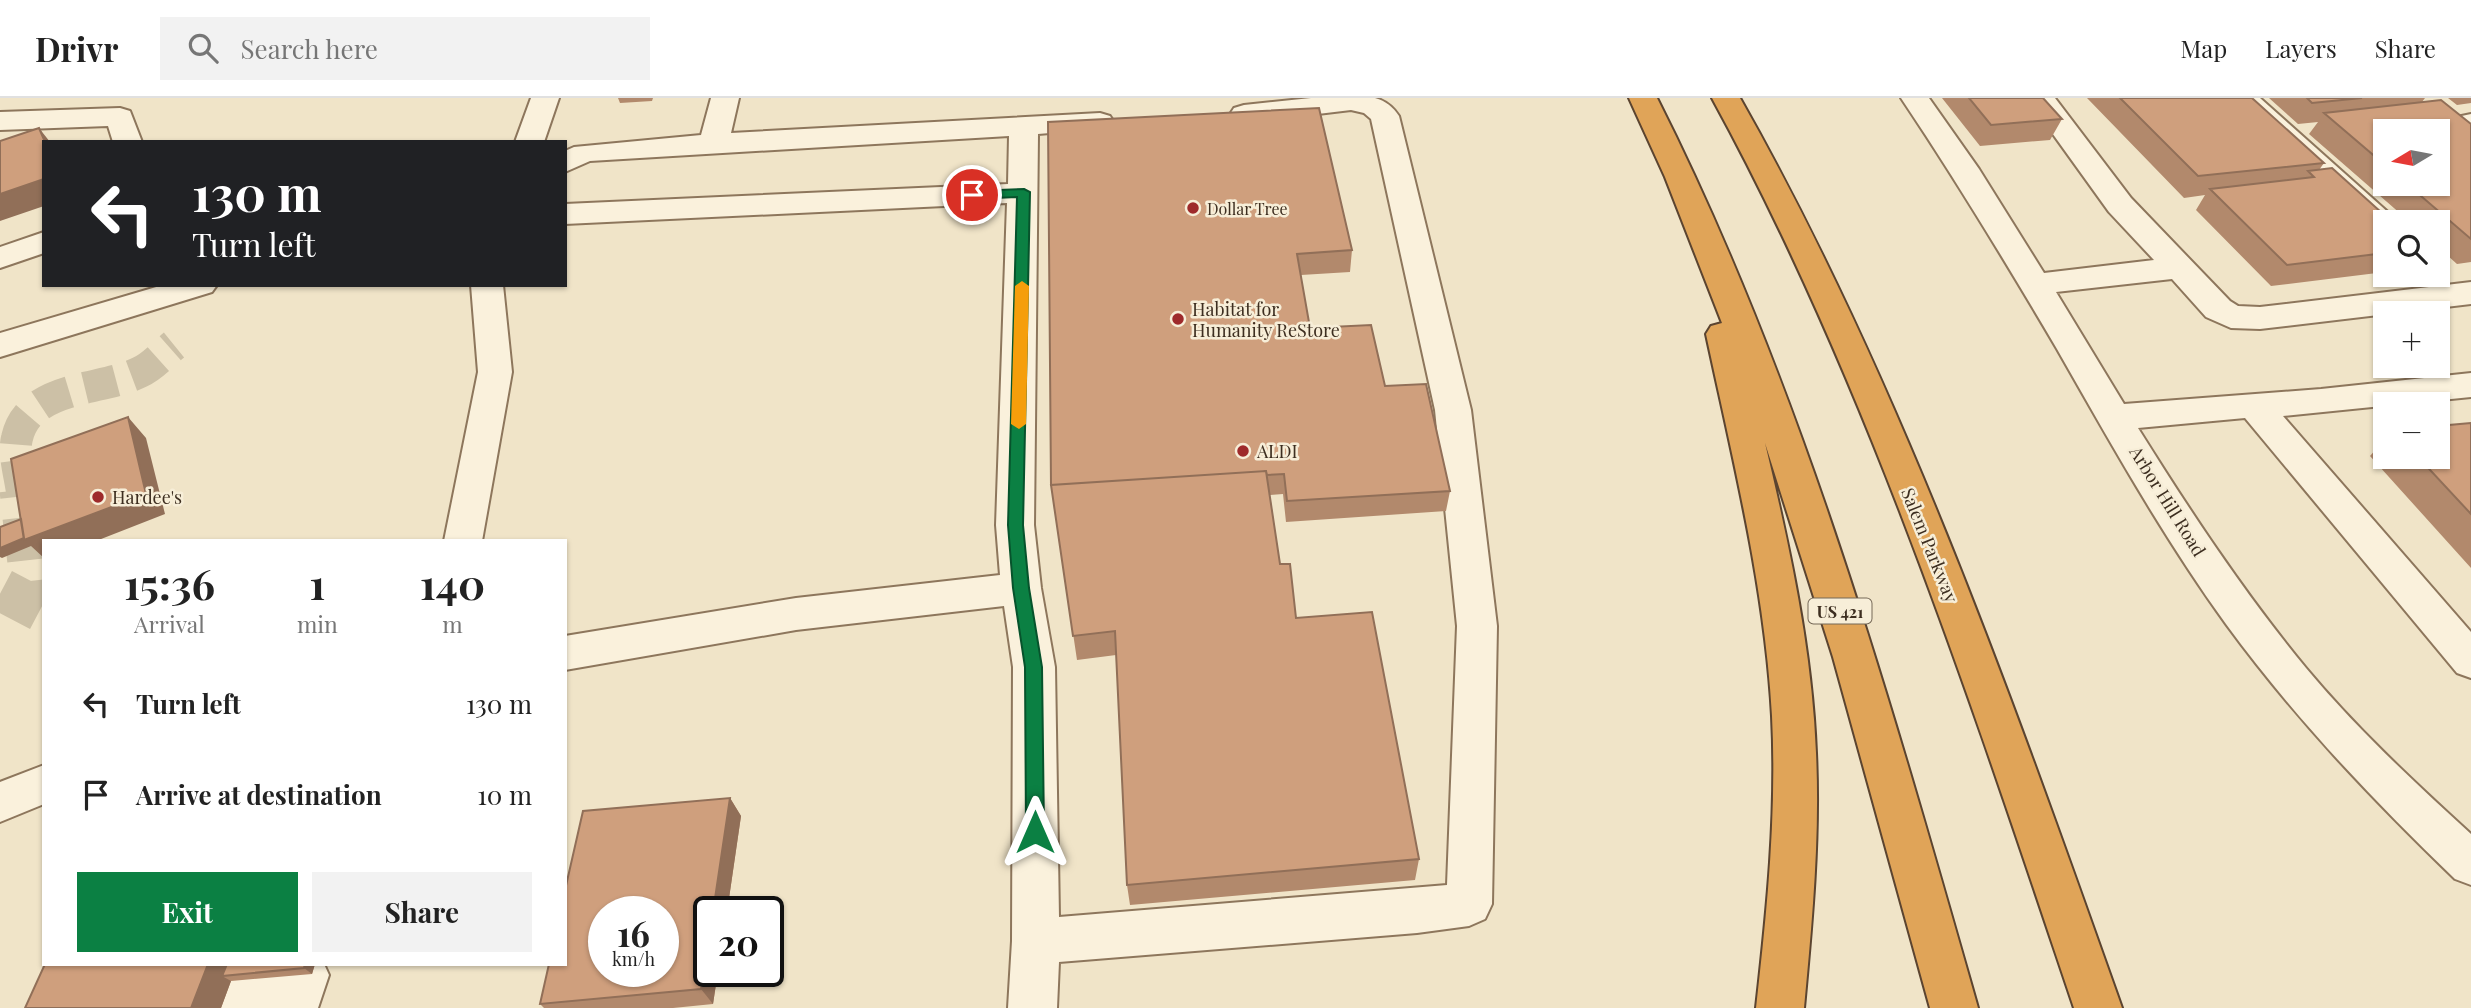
<!DOCTYPE html>
<html lang="en">
<head>
<meta charset="utf-8">
<style>
	:root { --surface:#fff; --page:#f2f2f2; --text:#222; --muted:#767676; --line:#e0e0e0; --accent:#0b8043 }
	body { margin:0; font-family:"Playfair Display",serif; background:var(--page); color:var(--text); height:100vh; display:flex; flex-direction:column; font-size:26px; white-space:nowrap }
	* { box-sizing:border-box; margin:0 }
	p { font-size:23px; color:var(--muted) }
	.icon { flex:none; width:38px; height:38px; fill:none; stroke:currentColor; stroke-width:2; stroke-linecap:round; stroke-linejoin:round }
	.map { position:relative; flex:1; overflow:hidden }
	.panel { position:absolute; left:42px; top:441px; width:525px; height:427px; display:flex; flex-direction:column; background:var(--surface); border-radius:0px; box-shadow:0 2px 5px #0004 }
	.panel>* { flex:none }
	.banner { position:absolute; left:42px; top:42px; width:525px; height:147px; border-radius:0px; box-shadow:0 2px 5px #0004; background:#202124; color:#fff; overflow:hidden }
	.needle { width:46px; rotate:260deg }
	.controls { position:absolute; left:2373px; top:21px; display:grid; gap:14px }
	.controls a { display:grid; place-items:center; width:77px; height:77px; border-radius:0px; background:var(--surface); box-shadow:0 2px 5px #0004; font-size:35px }
	.speed { position:absolute; left:588px; top:798px; display:flex; gap:14px; font-size:35px; font-weight:700; text-align:center }
	.speed>* { display:grid; place-content:center; width:91px; height:91px; border-radius:50%; background:var(--surface); box-shadow:0 2px 5px #0004; line-height:1 }
	.speed small { font-size:18px; font-weight:400 }
	.speed .limit { border:4px solid #111; border-radius:10px; background:#fff; color:#111 }
	.pin { position:absolute; display:grid; place-items:center; width:60px; height:60px; color:#fff; margin:-30px; border:4px solid #fff; border-radius:50%; box-shadow:0 2px 7px #0007 }
	.me { position:absolute; width:77px; margin:-38px; rotate:0deg; stroke-linejoin:round; filter:drop-shadow(0 0 5px #0008) }
	.turn { display:flex; align-items:center; gap:24px; height:147px; padding:0 35px; font-size:32px }
	.turn .icon { width:91px; height:91px; stroke-width:2.5 }
	.turn b { display:block; font-size:49px; line-height:60px }
	.eta { display:flex; justify-content:space-evenly; align-items:center; height:119px; text-align:center }
	.eta b { font-size:42px; font-weight:700; line-height:49px }
	.primary-button { display:flex; gap:14px; margin-top:auto; padding:14px 35px }
	.primary-button a { flex:1; height:80px; border-radius:0px; background:var(--accent); color:#fff; font-size:28px; font-weight:700; line-height:80px; text-align:center }
	.primary-button a+a { background:var(--page); color:var(--text) }
	ul { padding:0; list-style:none }
	li { display:flex; align-items:center; gap:21px; height:91px; padding:0 35px }
	li div { flex:1 }
	li b { display:block; font-size:26px }
	li em { font-style:normal }
	header { display:flex; align-items:center; gap:42px; box-sizing:border-box; height:98px; padding:0 35px; background:var(--surface); border-bottom:2px solid var(--line) }
	header strong { font-size:33px }
	nav { display:flex; gap:38px; margin-inline-start:auto; font-size:24px }
	.search { width:490px; height:63px; background:var(--page); display:flex; align-items:center; gap:18px; box-sizing:border-box; padding:0 24px; border-radius:0px; color:var(--muted); font-size:26px }
	.map>svg:first-child { display:block }
	.lines { fill:none; stroke-linecap:round; stroke-linejoin:round }
	.minor-tunnel-far1 { stroke:#ccc0a6; stroke-width:32; stroke-dasharray:32 16; stroke-linecap:butt }
	.minor-tunnel { stroke:#ccc0a6; stroke-width:43; stroke-dasharray:43 21; stroke-linecap:butt }
	.minor-casing { stroke:#8d765c; stroke-width:4 }
	.highway-casing { stroke:#5b4430; stroke-width:4 }
	.minor { fill:#faf1dc; fill-rule:evenodd }
	.highway { fill:#e0a458; fill-rule:evenodd }
	.wall { fill:#b2896c; fill-rule:evenodd }
	.shaded-wall { fill:#916f58 }
	.building { fill:#cf9f7d; stroke:#916f58; stroke-width:2; fill-rule:evenodd }
	.route { fill:#0b8043; stroke:#07532c; stroke-width:2 }
	.slow { fill:#f59e0b }
	.poi-dot { fill:#9e2a2b; stroke:#f7eed8; stroke-width:2.5 }
	.labels { text-anchor:middle; dominant-baseline:central; stroke-width:5; stroke-linejoin:round; paint-order:stroke }
	.far-poi-label { font-size:16px; fill:#3d2e20; stroke:#f7eed8; text-anchor:start }
	.shield { fill:#f7eed8; stroke:#756857; stroke-width:2 }
	.shield-label { font-size:16px; font-weight:bold; fill:#3d2e20 }
	.poi-label { font-size:18px; fill:#3d2e20; stroke:#f7eed8; text-anchor:start }
	.street-label { font-size:18px; fill:#3d2e20; stroke:#f7eed8 }
</style>
</head>
<body>
<header>
<strong>Drivr</strong>
<div class="search"><svg class="icon" aria-label="search" viewBox="0 0 24 24"><circle cx="10" cy="10" r="6"/><path d="M15 15l6 6"/></svg>Search here</div>
<nav><a>Map</a><a>Layers</a><a>Share</a></nav>
</header>
<div class="map">
<svg width="2471" height="910" viewBox="0 0 2471 910">
	<rect width="100%" height="100%" fill="#f0e4c8"/>
	<g class="lines">
		<!-- minor-tunnel-far1 -->
		<path class="minor-tunnel-far1" d="M22 394C20 378 13 355 17 340 29 287 102 293 140 274 153 268 163 256 174 247"/>
		<!-- minor-tunnel -->
		<path class="minor-tunnel" d="M11 521 31 483 21 392"/>
		<defs>
			<path id="minor" d="M531 0H559L544 44H515Z
				M711 0H739L731 35 1100 15 1110 18 1114 24 1110 30 1038 36 1034 427 1041 490 1055 569 1059 819 1447 787 1457 528 1435 312 1371 21 1364 15 1351 12 1244 25 1234 22 1230 16 1234 10 1244 7 1311 0H1375C1386 3 1393 9 1399 18L1471 312 1497 528 1492 806 1485 821 1469 828 1417 835 1059 864 1057 910H1008L1012 843 1013 569 1004 508 796 532 565 572V538L796 500 1000 477 996 427 1007 105 565 126V106L1008 86 1009 38 590 63 565 74V53L574 49 701 37Z
				M1901 0H1929L1979 71 2044 175 2154 162 2109 114 2027 0H2055L2131 100 2230 203 2238 208 2260 209 2471 184V206L2260 231 2231 230 2206 219 2172 181 2056 194 2124 306 2321 291 2471 275V299L2283 318 2471 534V580L2457 575 2245 320 2138 330C2190 413 2244 495 2306 570 2356 630 2414 684 2471 736V787L2455 781C2372 701 2294 619 2226 526 2163 439 2110 344 2057 251 2007 166 1956 82 1901 0Z
				M2229 0H2260L2399 124H2385V137L2374 134Z
				M120 10 130 13 142 44H113L108 28 0 32V14Z
				M2471 16V42L2461 39 2448 26 2452 20Z
				M44 134V155L0 170V149Z
				M163 187H217L212 194 0 259V235Z
				M471 187H503L512 274 482 443H444L478 274Z
				M44 667V706L0 724V684Z
				M221 866H324L329 877 318 910H203Z"/>
			<path id="highway" d="M1629 0H1657C1802 287 1890 602 1978 910H1930L1833 559 1765 345C1789 447 1812 550 1816 655 1820 740 1812 825 1804 910H1756C1767 813 1777 716 1772 618 1765 489 1733 362 1706 236L1711 228 1722 225 1665 79Z
				M1712 0H1740C1901 284 2013 603 2122 910H2074C1971 604 1867 283 1712 0Z"/>
		</defs>
		<!-- minor casing -->
		<use href="#minor" class="minor-casing"/>
		<!-- highway casing -->
		<use href="#highway" class="highway-casing"/>
		<!-- minor -->
		<use href="#minor" class="minor"/>
		<!-- highway -->
		<use href="#highway" class="highway"/>
	</g>
	<!-- wall -->
	<path class="wall" d="M618 0H653L652 3 620 5Z
		M1942 0H2043L2062 21 2050 42 1980 48Z
		M2087 0H2252L2324 65 2319 72 2385 124V174L2271 188 2196 112 2205 97 2184 100Z
		M2269 0H2425L2422 4 2471 26V164L2457 166 2438 149V124H2410L2309 36 2318 24 2298 26ZM2385 33 2438 86H2385Z
		M2448 0H2471V5L2457 7Z
		M1048 24 1352 152 1350 174 1301 177 1310 230 1385 288 1450 393 1446 413 1286 424 1283 396 1270 397 1280 466 1296 520 1419 761 1415 782 1130 807 1127 787 1116 557 1077 562 1051 387Z
		M2471 325V470L2370 358 2385 341V359H2438Z
		M730 700 741 718 727 814H709V873H718L713 906 673 910H544L540 906Z
		M45 866H315L312 876 231 883 221 910Z"/>
	<!-- shaded-wall -->
	<path class="shaded-wall" d="M39 30 50 44H45Z
		M44 81V108L0 123V96Z
		M128 319 146 340 165 416 96 443H44V460L31 448 2 460 0 459V450Z
		M730 700 741 718 727 814H713Z
		M709 841V873H718L713 906 701 891Z
		M208 866H238L222 878 231 883 221 910H191Z
		M305 866H315L312 876 304 870Z"/>
	<!-- building -->
	<path class="building" d="M1969 0H2043L2062 21 1991 27Z
		M2120 0H2252L2324 65 2198 78Z
		M2307 0H2362L2312 5Z
		M2441 2 2471 26V141L2407 86H2438V33H2385V67L2324 15Z
		M1319 10 1352 152 1297 156 1310 230 1371 227 1385 288 1426 286 1450 393 1287 403 1284 376 1267 377 1266 373 1051 387 1048 24Z
		M39 30 45 44H44V81L0 96V43Z
		M2332 70 2392 124H2385V155L2287 167 2210 91 2314 79 2308 73Z
		M128 319 146 396 24 442 11 361Z
		M2471 325V416L2418 359H2438V328Z
		M1266 373 1280 466H1290L1296 520 1372 514 1419 761 1127 787 1115 533 1073 538 1051 387Z
		M21 421 24 440 0 450V429Z
		M730 700 713 814H709V841L701 891 540 906 549 866H565V792L583 713ZM604 814H663V873H604Z
		M45 866H208L191 910H25Z
		M227 866H305L304 870 222 878Z"/>
	<!-- route -->
	<path class="route" d="M1024 91 1030 94 1023 427 1029 490 1042 569 1044 734 1042 740 1035 742 1029 740 1026 734 1025 569 1013 490 1008 427 1017 99 972 101 965 97 972 93Z"/>
	<!-- slow -->
	<path class="slow" d="M1022 183 1029 188 1026 326 1019 331 1011 326 1015 188Z"/>
	<!-- markers -->
	<g class="poi-dot">
		<circle cx="1193" cy="110" r="7"/>
		<circle cx="1178" cy="221" r="7"/>
		<circle cx="1243" cy="353" r="7"/>
		<circle cx="98" cy="399" r="7"/>
	</g>
	<g class="labels">
		<!-- far-poi labels -->
		<g class="far-poi-label">
			<text x="1207" y="110">Dollar Tree</text>
		</g>
		<!-- shield labels -->
		<rect class="shield" x="1808.5" y="500.5" width="63" height="25" rx="5"/>
		<g class="shield-label">
			<text x="1840" y="513">US 421</text>
		</g>
		<!-- poi labels -->
		<g class="poi-label">
			<text x="1192" y="211">Habitat for<tspan x="1192" dy="21">Humanity ReStore</tspan></text>
			<text x="1257" y="353">ALDI</text>
			<text x="112" y="399">Hardee's</text>
		</g>
		<!-- street labels -->
		<g class="street-label">
			<text transform="translate(2168 403) rotate(58)">Arbor Hill Road</text>
			<text transform="translate(1930 447) rotate(68)">Salem Parkway</text>
		</g>
	</g>
</svg>
<div class="controls">
<a><svg class="needle" viewBox="-14 -14 28 28"><path d="M0-13l5 13h-10z" fill="#e53935"/><path d="M0 13l5-13h-10z" fill="#767676"/></svg></a>
<a><svg class="icon" aria-label="search" viewBox="0 0 24 24"><circle cx="10" cy="10" r="6"/><path d="M15 15l6 6"/></svg></a>
<a>+</a>
<a>−</a>
</div>
<div class="speed"><div>16<small>km/h</small></div><div class="limit">20</div></div>
<div class="pin" style="left:972px;top:97px;background:#d93025"><svg class="icon" aria-label="arrive" viewBox="0 0 24 24"><path d="M6 21V4h12l-3 4 3 4H6"/></svg></div>
<svg class="me" style="left:1035px;top:734px" viewBox="-20 -20 40 40"><path d="M0-17L14 15 0 8-14 15z" fill="#0b8043" stroke="#fff" stroke-width="4"/></svg>
<div class="banner">
<div class="turn"><svg class="icon" aria-label="left" viewBox="0 0 24 24"><path d="M17 20v-9H6M10 6l-5 5 5 5"/></svg><div><b>130 m</b>Turn left</div></div>
</div>
<section class="panel">
<div class="eta">
<div><b>15:36</b><p>Arrival</p></div>
<div><b>1</b><p>min</p></div>
<div><b>140</b><p>m</p></div>
</div>
<ul>
<li><svg class="icon" aria-label="left" viewBox="0 0 24 24"><path d="M17 20v-9H6M10 6l-5 5 5 5"/></svg><div><b>Turn left</b></div><em>130 m</em></li>
<li><svg class="icon" aria-label="arrive" viewBox="0 0 24 24"><path d="M6 21V4h12l-3 4 3 4H6"/></svg><div><b>Arrive at destination</b></div><em>10 m</em></li>
</ul>
<div class="primary-button"><a>Exit</a><a>Share</a></div>
</section>
</div>
</body>
</html>
